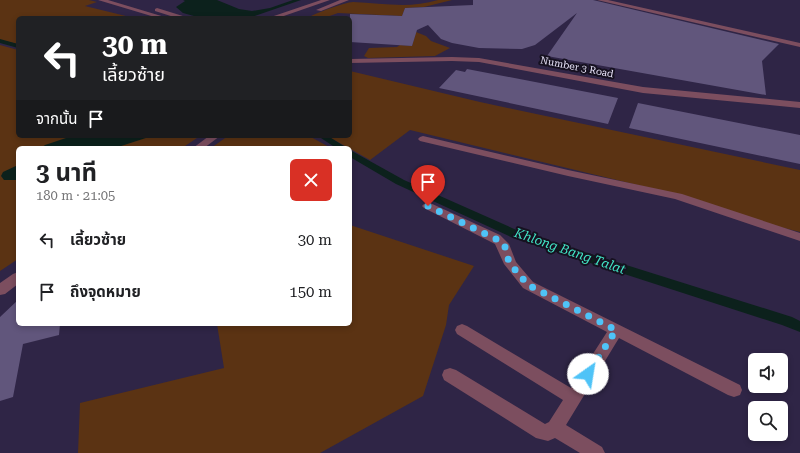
<!DOCTYPE html>
<html lang="th">
<head>
<meta charset="utf-8">
<style>
	:root { --surface:#fff; --page:#f2f2f2; --text:#202124; --muted:#757577 }
	body { margin:0; font-family:"Roboto Serif","Noto Sans Thai",serif; background:var(--page); color:var(--text); height:100vh; display:flex; flex-direction:column; font-size:15px; white-space:nowrap }
	* { box-sizing:border-box; margin:0 }
	p { font-size:13px; color:var(--muted) }
	.icon { flex:none; width:22px; height:22px; fill:none; stroke:currentColor; stroke-width:2; stroke-linecap:round; stroke-linejoin:round }
	.map { position:relative; flex:1; overflow:hidden }
	.panel { position:absolute; left:16px; top:146px; width:336px; height:180px; display:flex; flex-direction:column; background:var(--surface); border-radius:6px; box-shadow:0 2px 6px #0003 }
	.panel>* { flex:none }
	.top-card { position:absolute; left:16px; top:16px; width:336px; height:122px; border-radius:6px; box-shadow:0 2px 6px #0003; background:#202124; color:#fff; overflow:hidden }
	.controls { position:absolute; left:748px; top:353px; display:grid; gap:8px }
	.controls a { display:grid; place-items:center; width:40px; height:40px; border-radius:6px; background:var(--surface); box-shadow:0 2px 6px #0003; font-size:20px }
	.pin { position:absolute; display:grid; place-items:center; width:34px; height:34px; color:#fff; margin:-41px -17px; border-radius:50% 50% 50% 0; rotate:-45deg; box-shadow:0 0 4px #0007 }
	.pin .icon { rotate:45deg }
	.me { position:absolute; width:44px; margin:-22px; rotate:32deg; stroke-linejoin:round; filter:drop-shadow(0 0 3px #0008) }
	.turn { display:flex; align-items:center; gap:14px; height:84px; padding:0 20px; font-size:18px }
	.turn .icon { width:52px; height:52px; stroke-width:2.5 }
	.turn b { display:block; font-size:28px; line-height:34px }
	.then { display:flex; align-items:center; height:38px; padding:0 20px; background:#0003; gap:8px; font-size:15px }
	.round { display:grid; place-items:center; flex:none; width:42px; height:42px; border-radius:6px; background:var(--page) }
	.summary { display:flex; align-items:center; justify-content:space-between; height:68px; padding:0 20px }
	h1 { font-size:24px; font-weight:700; line-height:30px }
	ul { padding:0; list-style:none }
	li { display:flex; align-items:center; gap:12px; height:52px; padding:0 20px }
	li div { flex:1 }
	li b { display:block; font-size:15px }
	li em { font-style:normal }
	.map>svg:first-child { display:block }
	.green { fill:#5b3313 }
	.water { fill:#0c211c }
	.lines { fill:none; stroke-linecap:round; stroke-linejoin:round }
	.canal { fill:#0c211c; fill-rule:evenodd }
	.building { fill:#61567c }
	.minor { fill:#7c4e5f; fill-rule:evenodd }
	.route { stroke:#4fc3f7; stroke-width:7; stroke-dasharray:0 12.6 }
	.labels { text-anchor:middle; dominant-baseline:central; stroke-width:4; stroke-linejoin:round; paint-order:stroke }
	.far-street-label { font-size:10px; fill:#eae5fb; stroke:#161120 }
	.water-label { font-size:13px; font-style:italic; fill:#42e6c6; stroke:#161120 }
</style>
</head>
<body>
<div class="map">
<svg width="800" height="453" viewBox="0 0 800 453">
	<rect width="100%" height="100%" fill="#2f2546"/>
	<!-- green -->
	<path class="green" d="M0 0H89L97 2 85 6 134 18H18V44L0 40Z
		M438 0H452L424 7 405 8 402 16 338 13 324 18H307C314 14 345 2 353 2 382 3 409 9 438 0Z
		M416 32 426 36 431 41 450 48 435 56 368 58 364 56 369 48 397 47 400 45 412 46Z
		M0 45 18 50V136H200L182 148H18V259L0 271Z
		M350 71 480 102 800 170V232L776 226 679 195 410 130 370 160 327 136H350Z
		M228 136H309L331 148H211Z
		M350 225 474 266 449 305 446 325 423 396 320 453H78L80 403 224 368 217 324H350Z"/>
	<!-- water -->
	<path class="water" d="M183 0H217L239 9 252 11 270 8 293 0H301L249 18H201L183 13 176 7 185 1Z
		M72 136H152L115 148H41L45 145Z
		M18 165V180H4L1 176 3 172Z"/>
	<g class="lines">
		<!-- canal -->
		<path class="canal" d="M0 39 18 44V48L0 43Z
			M318 136H328L347 148H336Z
			M350 150 404 180 521 232 792 317 800 321V332L782 325 513 238 396 184 350 157Z"/>
	</g>
	<!-- building -->
	<path class="building" d="M473 0H593L779 44 762 61 766 95 547 56 577 13 535 45 522 49 479 48 452 43 441 39 428 25 417 30 412 46 350 42V14L402 16 405 8 473 5Z
		M467 69 618 98 608 124 439 88 456 70 465 72Z
		M638 103 800 135V164L629 128Z
		M18 300V324H60L59 335 23 344 13 397 0 401V317Z"/>
	<g class="lines">
		<!-- minor -->
		<path class="minor" d="M98 0H108L168 18H158Z
			M321 0H330L278 18H268Z
			M340 0H349L321 11 316 10Z
			M597 0H608L800 43V47Z
			M157 8 186 17 187 18H177L155 11V9Z
			M452 57 479 58 643 87 800 102V108L643 93 479 62 452 61 350 63V59Z
			M209 136H220L204 148H193Z
			M423 136 568 170 682 194 800 233V241L675 199 568 176 420 141 418 139 420 137Z
			M428 202 500 235 509 244 516 262 533 282 740 385 742 390 740 395 734 397 728 395 619 338 566 425 602 447 605 453H580L555 438 548 441 536 438 444 380 442 375 444 370 450 368 456 370 545 424 549 422 563 400 457 334 455 330 457 326 462 324 467 326 571 388 607 332 523 288 504 264 495 244 424 208 422 206 424 204Z
			M18 272V284L5 294 0 295V283L13 274Z"/>
	</g>
	<g class="lines">
		<!-- route -->
		<path class="route" d="M428 206 502 242 505 247 507 257 512 266 528 285 616 330 588 374"/>
	</g>
	<g class="labels">
		<!-- far-street labels -->
		<g class="far-street-label">
			<text transform="translate(577 67) rotate(11)">Number 3 Road</text>
		</g>
		<!-- water labels -->
		<g class="water-label">
			<text transform="translate(570 251) rotate(19)">Khlong Bang Talat</text>
		</g>
	</g>
</svg>
<div class="controls">
<a><svg class="icon" aria-label="sound" viewBox="0 0 24 24"><path d="M4 9h4l5-4v14l-5-4H4zM17 9q2 3 0 6"/></svg></a>
<a><svg class="icon" aria-label="search" viewBox="0 0 24 24"><circle cx="10" cy="10" r="6"/><path d="M15 15l6 6"/></svg></a>
</div>
<div class="pin" style="left:428px;top:206px;background:#d93025"><svg class="icon" aria-label="arrive" viewBox="0 0 24 24"><path d="M6 21V4h12l-3 4 3 4H6"/></svg></div>
<svg class="me" style="left:588px;top:374px" viewBox="-20 -20 40 40"><circle r="19" fill="#fff"/><path d="M0-13L10 11 0 6-10 11z" fill="#4fc3f7"/></svg>
<div class="top-card">
<div class="turn"><svg class="icon" aria-label="left" viewBox="0 0 24 24"><path d="M17 20v-9H6M10 6l-5 5 5 5"/></svg><div><b>30 m</b>เลี้ยวซ้าย</div></div>
<div class="then">จากนั้น<svg class="icon" aria-label="arrive" viewBox="0 0 24 24"><path d="M6 21V4h12l-3 4 3 4H6"/></svg></div>
</div>
<section class="panel">
<div class="summary"><div><h1>3 นาที</h1><p>180 m · 21:05</p></div><a class="round" style="background:#d93025;color:#fff"><svg class="icon" aria-label="close" viewBox="0 0 24 24"><path d="M6 6l12 12M18 6L6 18"/></svg></a></div>
<ul>
<li><svg class="icon" aria-label="left" viewBox="0 0 24 24"><path d="M17 20v-9H6M10 6l-5 5 5 5"/></svg><div><b>เลี้ยวซ้าย</b></div><em>30 m</em></li>
<li><svg class="icon" aria-label="arrive" viewBox="0 0 24 24"><path d="M6 21V4h12l-3 4 3 4H6"/></svg><div><b>ถึงจุดหมาย</b></div><em>150 m</em></li>
</ul>
</section>
</div>
</body>
</html>
